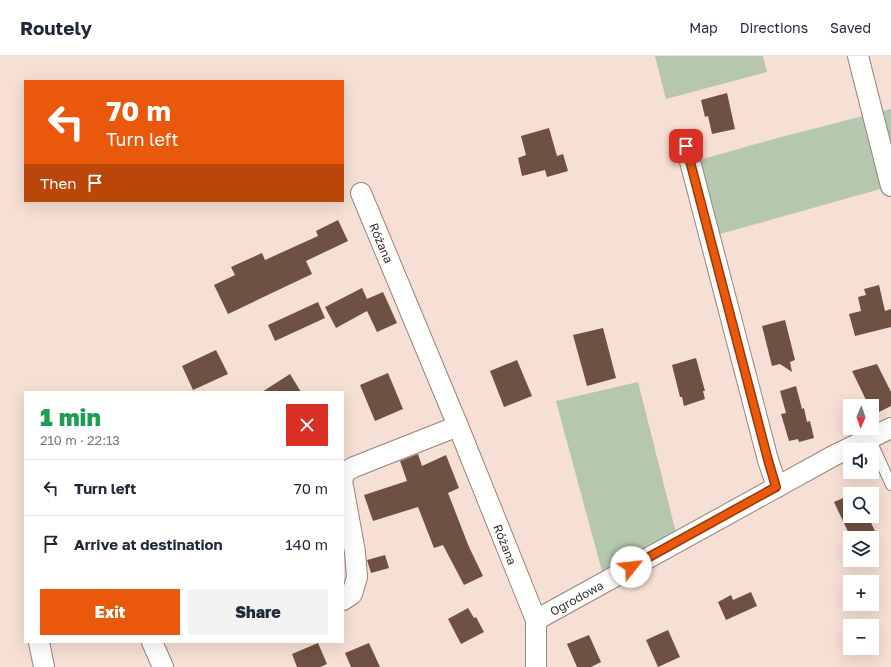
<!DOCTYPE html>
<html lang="en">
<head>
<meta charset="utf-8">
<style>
	:root { --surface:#fff; --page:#f2f2f3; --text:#1f2937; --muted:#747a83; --line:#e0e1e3; --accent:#ea580c }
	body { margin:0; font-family:"Golos Text",sans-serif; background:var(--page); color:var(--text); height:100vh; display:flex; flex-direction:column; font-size:15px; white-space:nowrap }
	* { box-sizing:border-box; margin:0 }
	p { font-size:13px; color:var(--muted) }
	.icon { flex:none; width:22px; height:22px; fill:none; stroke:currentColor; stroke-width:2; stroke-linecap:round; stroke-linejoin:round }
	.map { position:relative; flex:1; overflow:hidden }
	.sheet { position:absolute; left:24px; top:335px; width:320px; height:252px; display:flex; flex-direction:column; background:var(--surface); border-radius:0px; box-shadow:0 4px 16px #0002 }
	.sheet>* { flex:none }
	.top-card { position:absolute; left:24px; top:24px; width:320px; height:122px; border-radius:0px; box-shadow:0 4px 16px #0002; background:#ea580c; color:#fff; overflow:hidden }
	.needle { width:26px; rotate:182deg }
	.fabs { position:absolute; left:843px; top:343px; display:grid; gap:8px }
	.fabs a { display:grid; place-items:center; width:36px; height:36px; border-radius:0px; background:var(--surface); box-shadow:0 4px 16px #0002; font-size:20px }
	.pin { position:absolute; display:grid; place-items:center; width:34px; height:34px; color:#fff; margin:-17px; border-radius:8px; box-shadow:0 2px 6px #0006 }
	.me { position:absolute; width:44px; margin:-22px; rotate:61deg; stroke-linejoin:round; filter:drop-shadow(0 0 3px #0008) }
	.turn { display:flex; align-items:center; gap:14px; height:84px; padding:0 16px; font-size:18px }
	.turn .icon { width:52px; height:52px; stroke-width:2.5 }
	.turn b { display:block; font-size:28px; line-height:34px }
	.then { display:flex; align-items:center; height:38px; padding:0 16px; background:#0003; gap:8px; font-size:15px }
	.round { display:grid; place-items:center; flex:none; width:42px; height:42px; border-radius:0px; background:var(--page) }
	.headline { display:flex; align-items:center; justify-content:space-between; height:68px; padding:0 16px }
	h1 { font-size:24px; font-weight:800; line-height:30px; color:#1e9e55 }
	.button { display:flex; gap:8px; margin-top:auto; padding:8px 16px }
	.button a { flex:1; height:46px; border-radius:0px; background:var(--accent); color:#fff; font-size:16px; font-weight:800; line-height:46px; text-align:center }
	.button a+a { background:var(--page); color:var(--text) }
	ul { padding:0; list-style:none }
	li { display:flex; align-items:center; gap:12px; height:56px; padding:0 16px; border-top:1px solid var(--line) }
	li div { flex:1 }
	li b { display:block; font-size:15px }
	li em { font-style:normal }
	header { display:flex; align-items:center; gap:24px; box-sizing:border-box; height:56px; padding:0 20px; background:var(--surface); border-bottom:1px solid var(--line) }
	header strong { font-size:19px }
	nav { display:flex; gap:22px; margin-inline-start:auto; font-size:14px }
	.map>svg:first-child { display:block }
	.green { fill:#b5c7ae }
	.building { fill:#6e5142 }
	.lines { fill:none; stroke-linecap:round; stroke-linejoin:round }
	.service-casing { stroke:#98847a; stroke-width:12 }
	.minor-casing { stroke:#98847a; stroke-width:22 }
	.service { stroke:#fff; stroke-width:10 }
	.minor { stroke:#fff; stroke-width:20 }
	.route-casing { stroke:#983908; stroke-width:10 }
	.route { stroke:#ea580c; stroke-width:7 }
	.labels { text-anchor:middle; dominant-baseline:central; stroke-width:4; stroke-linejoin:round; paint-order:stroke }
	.street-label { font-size:12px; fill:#3a312d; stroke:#fceee8 }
</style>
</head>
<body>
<header>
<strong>Routely</strong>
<nav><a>Map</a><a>Directions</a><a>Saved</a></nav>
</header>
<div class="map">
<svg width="891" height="611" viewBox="0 0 891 611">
	<rect width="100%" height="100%" fill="#f6dfd4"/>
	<!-- green -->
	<path class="green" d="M655 0H763L767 16 666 43Z
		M891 53V130L713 180 696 105 781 81Z
		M638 326 676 477 603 519 556 345Z"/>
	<!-- building -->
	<path class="building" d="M727 37 735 73 712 78 708 60 705 61 701 44Z
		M549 72 557 100 563 98 568 115 547 121 545 114 522 120 518 102 526 99 521 80Z
		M338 164 348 185 306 205 312 218 228 258 214 229 235 219 231 211 262 197 265 204 318 180 316 175Z
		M879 229 885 255 891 253V271L855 280 849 258 861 255 858 241 866 239 864 233Z
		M362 232 367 243 383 236 397 267 377 276 367 255 336 272 325 251Z
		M318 246 325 262 275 285 268 269Z
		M785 264 795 304 790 306 792 316 780 308 772 310 762 270Z
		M603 272 616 322 587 330 573 279Z
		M216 294 228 318 193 334 182 310Z
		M696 302 705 335H703L705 343 684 350 682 341H680L672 309Z
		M517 304 532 340 504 351 490 315Z
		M877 308 891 336V350L877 357 872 347 868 348 852 315Z
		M388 317 403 353 375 365 360 329Z
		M290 318 301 336H262Z
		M796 330 802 353 804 352 807 366 810 365 814 382 799 386 798 383 789 385 781 358 786 357 780 335Z
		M418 398 422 410 446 399 459 432 448 437 469 491 483 520 464 529 443 489 434 492 418 451 373 465 364 439 407 425 400 405Z
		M850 439V460H868L878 482H851L834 446Z
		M385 499 389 512 371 517 367 504Z
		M751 536 757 550 726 564 718 546 731 539 733 544Z
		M468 552 474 562 476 561 484 576 461 588 448 563Z
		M668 574 680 601 658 611 646 584Z
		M589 579 601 606 591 611H577L567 588Z
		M318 587 327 608 320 611H297L292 598Z
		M369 587 380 611H351L345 597Z"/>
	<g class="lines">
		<defs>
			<path id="service" d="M870 382 891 429"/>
			<g id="minor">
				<path d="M858 0 891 130"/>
				<path d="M686 90 768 404 777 431"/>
				<path id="s1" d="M361 137 458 370 536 564V611"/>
				<path d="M343 422 345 416 354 411 458 370"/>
				<path d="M343 430 355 496 357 521 352 538 343 544"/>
				<path id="s2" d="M536 564 833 400 891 372"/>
				<path d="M39 586 44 611"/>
				<path d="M152 586 163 611"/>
			</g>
		</defs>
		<!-- service casing -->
		<use href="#service" class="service-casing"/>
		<!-- minor casing -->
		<use href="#minor" class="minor-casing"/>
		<!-- service -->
		<use href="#service" class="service"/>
		<!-- minor -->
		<use href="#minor" class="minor"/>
	</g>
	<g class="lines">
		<defs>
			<path id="route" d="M631 511 776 431 768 404 686 90"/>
		</defs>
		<!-- route casing -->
		<use href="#route" class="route-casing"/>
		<!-- route -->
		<use href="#route" class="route"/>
	</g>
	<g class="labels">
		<!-- street labels -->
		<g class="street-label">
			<text stroke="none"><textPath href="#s1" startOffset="54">Różana</textPath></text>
			<text stroke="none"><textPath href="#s1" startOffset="380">Różana</textPath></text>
			<text stroke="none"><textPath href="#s2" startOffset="46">Ogrodowa</textPath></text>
		</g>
	</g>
</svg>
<div class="fabs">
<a><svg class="needle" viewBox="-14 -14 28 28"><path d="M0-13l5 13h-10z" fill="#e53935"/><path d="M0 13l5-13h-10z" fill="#747a83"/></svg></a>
<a><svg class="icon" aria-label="sound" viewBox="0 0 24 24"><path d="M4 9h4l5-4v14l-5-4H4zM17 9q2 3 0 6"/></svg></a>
<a><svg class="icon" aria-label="search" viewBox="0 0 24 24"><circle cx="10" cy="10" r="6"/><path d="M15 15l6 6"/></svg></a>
<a><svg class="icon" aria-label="layers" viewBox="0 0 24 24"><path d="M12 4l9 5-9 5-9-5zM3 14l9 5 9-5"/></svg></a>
<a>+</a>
<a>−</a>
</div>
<div class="pin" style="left:686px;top:90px;background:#d93025"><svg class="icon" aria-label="arrive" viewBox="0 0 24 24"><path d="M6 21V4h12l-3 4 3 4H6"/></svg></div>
<svg class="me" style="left:631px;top:511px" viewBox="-20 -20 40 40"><circle r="19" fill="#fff"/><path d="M0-13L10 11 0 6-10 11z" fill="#ea580c"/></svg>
<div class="top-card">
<div class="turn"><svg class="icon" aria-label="left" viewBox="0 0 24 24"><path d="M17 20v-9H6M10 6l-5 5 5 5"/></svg><div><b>70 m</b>Turn left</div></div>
<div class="then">Then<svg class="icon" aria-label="arrive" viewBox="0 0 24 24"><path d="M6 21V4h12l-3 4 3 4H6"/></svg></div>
</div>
<section class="sheet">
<div class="headline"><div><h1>1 min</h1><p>210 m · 22:13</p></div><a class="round" style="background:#d93025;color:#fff"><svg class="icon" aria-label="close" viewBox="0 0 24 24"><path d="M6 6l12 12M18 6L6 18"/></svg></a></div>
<ul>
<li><svg class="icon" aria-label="left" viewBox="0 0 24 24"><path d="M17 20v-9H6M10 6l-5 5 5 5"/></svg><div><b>Turn left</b></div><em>70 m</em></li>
<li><svg class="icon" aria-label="arrive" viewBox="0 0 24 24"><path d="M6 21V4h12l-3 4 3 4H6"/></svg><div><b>Arrive at destination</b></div><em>140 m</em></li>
</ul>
<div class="button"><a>Exit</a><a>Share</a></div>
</section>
</div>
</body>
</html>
